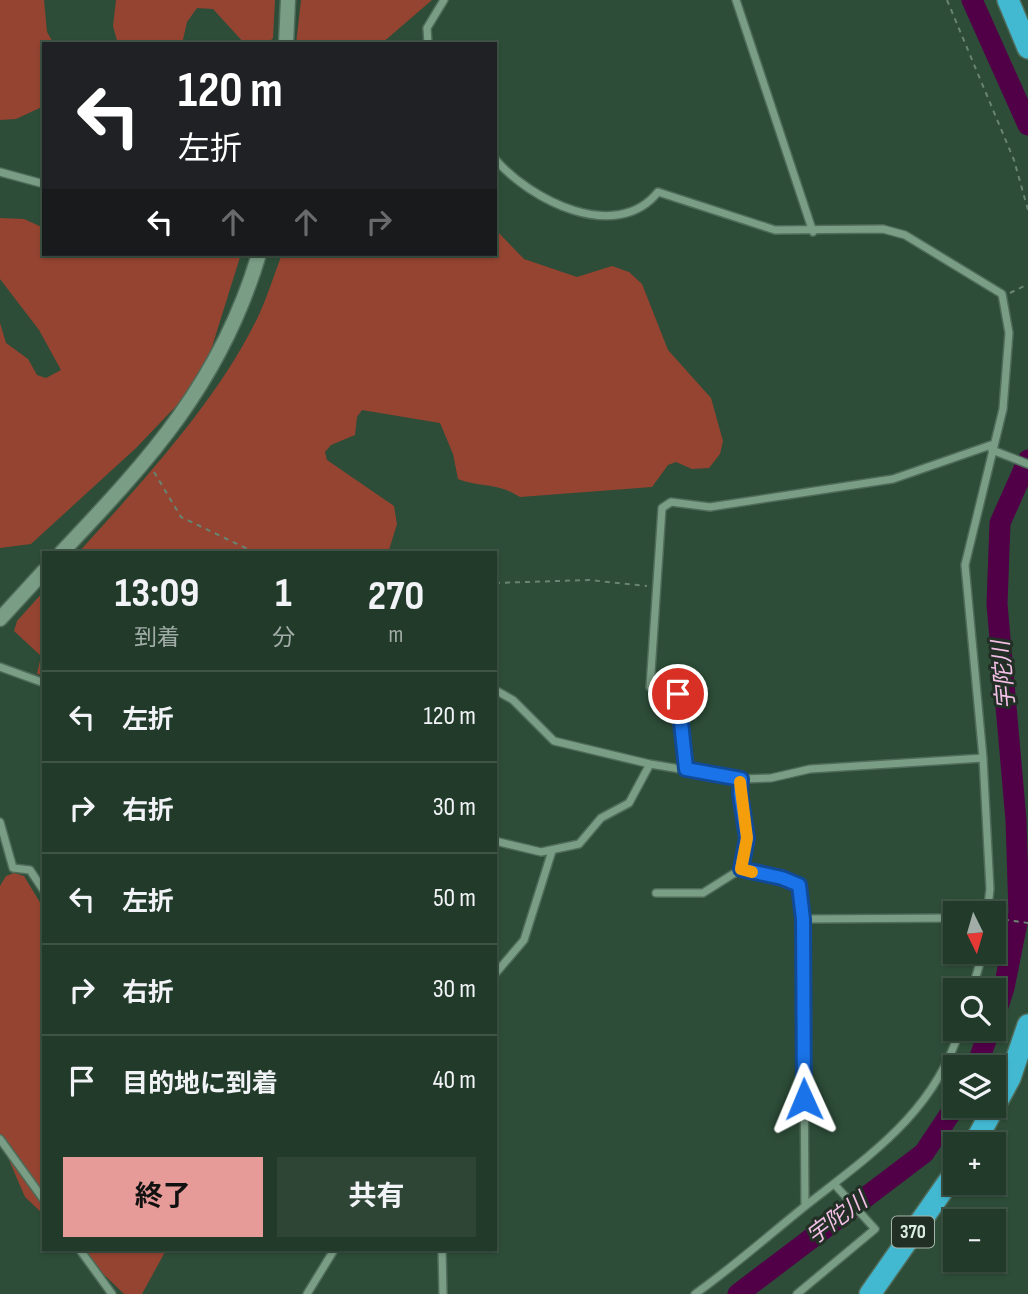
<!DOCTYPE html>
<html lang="ja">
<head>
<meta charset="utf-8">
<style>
	:root { --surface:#223a2a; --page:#2e4536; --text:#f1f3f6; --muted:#a2ada8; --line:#3f5447; --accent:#e69b98 }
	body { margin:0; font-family:"Sofia Sans Condensed","Noto Sans JP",sans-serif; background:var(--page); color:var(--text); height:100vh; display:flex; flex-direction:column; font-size:26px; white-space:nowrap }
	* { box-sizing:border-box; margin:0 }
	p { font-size:23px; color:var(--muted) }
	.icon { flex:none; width:38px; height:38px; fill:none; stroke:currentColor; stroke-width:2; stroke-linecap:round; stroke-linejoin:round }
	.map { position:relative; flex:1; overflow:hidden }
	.drawer { position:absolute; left:42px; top:551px; width:455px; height:700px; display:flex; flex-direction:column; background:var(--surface); border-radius:0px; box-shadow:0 2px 5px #0004,0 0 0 2px var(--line) }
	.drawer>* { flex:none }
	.top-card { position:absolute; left:42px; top:42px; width:455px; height:214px; border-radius:0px; box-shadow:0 2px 5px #0004,0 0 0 2px var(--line); background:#202124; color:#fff; overflow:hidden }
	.needle { width:46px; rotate:175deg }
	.buttons { position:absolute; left:943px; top:901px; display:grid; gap:14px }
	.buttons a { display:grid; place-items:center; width:63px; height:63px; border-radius:0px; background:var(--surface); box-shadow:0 2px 5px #0004,0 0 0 2px var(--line); font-size:35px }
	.pin { position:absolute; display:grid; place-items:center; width:60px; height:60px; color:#fff; margin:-30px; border:4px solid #fff; border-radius:50%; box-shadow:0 2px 7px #0007 }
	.me { position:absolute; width:77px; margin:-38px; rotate:359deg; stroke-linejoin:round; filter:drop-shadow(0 0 5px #0008) }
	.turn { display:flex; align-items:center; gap:24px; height:147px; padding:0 21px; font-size:32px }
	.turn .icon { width:91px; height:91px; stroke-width:2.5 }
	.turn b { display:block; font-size:49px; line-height:60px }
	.lanes { display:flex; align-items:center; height:66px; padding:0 21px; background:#0003; justify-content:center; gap:35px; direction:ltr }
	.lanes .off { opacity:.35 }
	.eta { display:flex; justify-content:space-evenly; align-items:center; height:119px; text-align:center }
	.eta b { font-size:42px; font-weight:700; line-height:49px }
	.cta { display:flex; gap:14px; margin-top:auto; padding:14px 21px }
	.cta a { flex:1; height:80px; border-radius:0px; background:var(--accent); color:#111; font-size:28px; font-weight:700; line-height:80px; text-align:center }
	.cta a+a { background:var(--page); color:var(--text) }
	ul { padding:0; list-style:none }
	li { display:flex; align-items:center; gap:21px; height:91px; padding:0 21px; border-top:2px solid var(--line) }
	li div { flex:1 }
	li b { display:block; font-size:26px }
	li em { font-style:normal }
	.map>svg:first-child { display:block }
	.green { fill:#944431 }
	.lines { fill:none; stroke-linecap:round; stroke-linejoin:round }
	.river { stroke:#510047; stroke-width:21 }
	.street-casing { stroke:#4f6b59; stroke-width:10 }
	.secondary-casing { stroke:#4f6b59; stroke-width:17 }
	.highway-casing { stroke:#4f6b59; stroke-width:24 }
	.path { stroke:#698472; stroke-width:2; stroke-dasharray:5 5; stroke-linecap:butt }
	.street { stroke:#7a9d85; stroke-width:7 }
	.secondary { stroke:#7a9d85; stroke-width:14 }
	.highway { stroke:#43b8d1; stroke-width:21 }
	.route-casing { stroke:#114b97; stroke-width:18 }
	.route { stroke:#1a73e8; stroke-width:12 }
	.slow { stroke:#f59e0b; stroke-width:12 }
	.labels { text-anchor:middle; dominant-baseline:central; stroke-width:6; stroke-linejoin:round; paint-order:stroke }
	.shield { fill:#212f25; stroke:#a4b5a9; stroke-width:2 }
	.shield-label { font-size:19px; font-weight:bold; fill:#dceee1 }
	.water-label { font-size:23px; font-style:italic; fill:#f3bfe7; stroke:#212f25 }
</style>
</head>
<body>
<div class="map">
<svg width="1028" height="1294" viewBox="0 0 1028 1294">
	<rect width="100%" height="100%" fill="#2d4d38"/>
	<!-- green -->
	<path class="green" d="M0 0H44L47 32 54 44H44V106L16 119 0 120Z
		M116 0H275L273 38 267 44H245L213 9 197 8 187 22 182 44H118L113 26Z
		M301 0H432L381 44H296Z
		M0 218 24 219 44 228V254H241L202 379 136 448 31 544 0 548V323L6 343 28 359 37 375 46 378 61 370 39 330 0 279Z
		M495 229 524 259 577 277 612 266 629 272 642 284 668 350 711 398 723 441 720 454 709 468 692 469 676 462 668 465 652 487 520 497C497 482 481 488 458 479L453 454 440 423 362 410 357 417 355 435 331 445 325 452 327 460 394 506 397 524 388 553H78C141 483 215 404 257 319 267 298 274 275 282 254H495Z
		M44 591V675L37 674 41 656 14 631 17 621Z
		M14 873 24 876 44 909V1215L25 1197 0 1139V886L6 876Z
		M79 1250H166L142 1294H124Z"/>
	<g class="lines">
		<!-- river -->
		<path class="river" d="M972 0 1028 125
			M994 1018 1004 988 1019 913 1016 820 997 604 1000 523 1028 460
			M976 1068 990 1029
			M738 1294 924 1153 956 1105"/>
		<defs>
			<path id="street" d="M736 0 813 232
				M428 44 427 28 444 0
				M495 159C530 200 616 244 658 192L775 230 883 229 905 235 1002 294 1009 333 1003 409 965 565 983 758 990 889 987 914
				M0 172 44 184
				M992 450 1028 464
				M0 667 44 683
				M495 690 513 700 554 741 650 764 741 779 771 778 810 769 983 758
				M686 769 678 694 650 687 662 508 671 502 710 507 893 479 994 444
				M741 779 740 794 747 838 741 869 782 878 799 885 803 919 805 1206
				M0 822 13 868 30 870 44 891
				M495 841 541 852 579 844 601 818 629 803 650 764
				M656 893H703L741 869
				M803 919 956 918
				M495 974 524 940 552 851
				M972 990 983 952
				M0 1139 44 1200
				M80 1250 112 1294
				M442 1250 443 1294
				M307 1294 334 1250
				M695 1294C733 1267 768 1236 804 1207 870 1155 934 1113 960 1029
				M797 1294 875 1229 835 1185"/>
			<path id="secondary" d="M286 44 288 0
				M61 553C151 458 221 382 259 254
				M0 619 44 571"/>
			<path id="highway" d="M1008 0 1028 48
				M974 1144 1010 1078 1028 1025
				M870 1294 956 1171"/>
		</defs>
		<!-- street casing -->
		<use href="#street" class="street-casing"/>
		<!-- secondary casing -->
		<use href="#secondary" class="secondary-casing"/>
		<!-- highway casing -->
		<use href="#highway" class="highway-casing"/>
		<!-- path -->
		<path class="path" d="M947 0 1014 160 1028 210
			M1010 293 1028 284
			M154 472 181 517 256 553
			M495 583 589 580 647 586
			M994 918 1028 923"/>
		<!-- street -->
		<use href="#street" class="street"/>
		<!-- secondary -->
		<use href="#secondary" class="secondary"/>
		<!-- highway -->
		<use href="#highway" class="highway"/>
	</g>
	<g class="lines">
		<defs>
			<path id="route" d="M678 694 686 769 741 779 740 794 747 838 741 869 782 878 799 885 803 919 804 1099"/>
		</defs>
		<!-- route casing -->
		<use href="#route" class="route-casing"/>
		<!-- route -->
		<use href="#route" class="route"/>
		<!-- slow -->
		<path class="slow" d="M740 782 747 838 741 869 752 872"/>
	</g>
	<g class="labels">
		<!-- shield labels -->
		<rect class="shield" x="892" y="1216.5" width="42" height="31" rx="5"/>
		<g class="shield-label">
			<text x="913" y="1232">370</text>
		</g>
		<!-- water labels -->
		<g class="water-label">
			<text transform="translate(1004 675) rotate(-95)">宇陀川</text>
			<text transform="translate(837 1219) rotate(-37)">宇陀川</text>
		</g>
	</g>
</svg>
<div class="buttons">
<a><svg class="needle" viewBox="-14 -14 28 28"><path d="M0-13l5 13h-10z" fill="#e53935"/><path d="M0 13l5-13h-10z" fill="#a2ada8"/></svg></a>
<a><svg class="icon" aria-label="search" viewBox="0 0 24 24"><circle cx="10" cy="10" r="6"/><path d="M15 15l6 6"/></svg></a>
<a><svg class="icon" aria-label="layers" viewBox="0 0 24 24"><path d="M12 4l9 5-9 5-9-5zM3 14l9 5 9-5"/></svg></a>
<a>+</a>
<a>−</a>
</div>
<div class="pin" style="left:678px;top:694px;background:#d93025"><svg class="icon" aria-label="arrive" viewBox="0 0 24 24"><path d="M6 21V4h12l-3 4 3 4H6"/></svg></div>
<svg class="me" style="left:804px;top:1099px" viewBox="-20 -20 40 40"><path d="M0-17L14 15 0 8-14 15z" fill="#1a73e8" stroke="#fff" stroke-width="4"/></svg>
<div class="top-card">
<div class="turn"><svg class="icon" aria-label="left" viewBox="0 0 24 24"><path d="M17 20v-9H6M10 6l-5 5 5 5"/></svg><div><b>120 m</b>左折</div></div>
<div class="lanes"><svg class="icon" aria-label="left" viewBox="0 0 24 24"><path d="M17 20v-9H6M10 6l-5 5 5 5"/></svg><svg class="icon off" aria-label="ahead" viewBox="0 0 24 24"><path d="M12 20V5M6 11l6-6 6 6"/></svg><svg class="icon off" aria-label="ahead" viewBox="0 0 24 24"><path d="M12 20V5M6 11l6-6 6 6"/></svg><svg class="icon off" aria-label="right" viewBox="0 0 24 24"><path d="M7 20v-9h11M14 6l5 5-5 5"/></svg></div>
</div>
<section class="drawer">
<div class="eta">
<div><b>13:09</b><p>到着</p></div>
<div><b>1</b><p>分</p></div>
<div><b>270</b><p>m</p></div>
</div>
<ul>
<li><svg class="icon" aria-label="left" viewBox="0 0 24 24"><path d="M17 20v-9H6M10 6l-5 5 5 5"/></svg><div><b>左折</b></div><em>120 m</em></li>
<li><svg class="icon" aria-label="right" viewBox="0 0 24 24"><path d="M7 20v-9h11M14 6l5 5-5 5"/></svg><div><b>右折</b></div><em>30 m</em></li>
<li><svg class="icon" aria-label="left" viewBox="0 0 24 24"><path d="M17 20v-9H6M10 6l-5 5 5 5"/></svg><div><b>左折</b></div><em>50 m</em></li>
<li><svg class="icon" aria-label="right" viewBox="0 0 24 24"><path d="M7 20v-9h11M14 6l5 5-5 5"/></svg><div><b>右折</b></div><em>30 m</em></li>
<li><svg class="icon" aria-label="arrive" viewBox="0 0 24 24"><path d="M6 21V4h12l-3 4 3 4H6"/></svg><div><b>目的地に到着</b></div><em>40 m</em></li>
</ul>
<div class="cta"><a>終了</a><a>共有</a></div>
</section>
</div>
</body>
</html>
